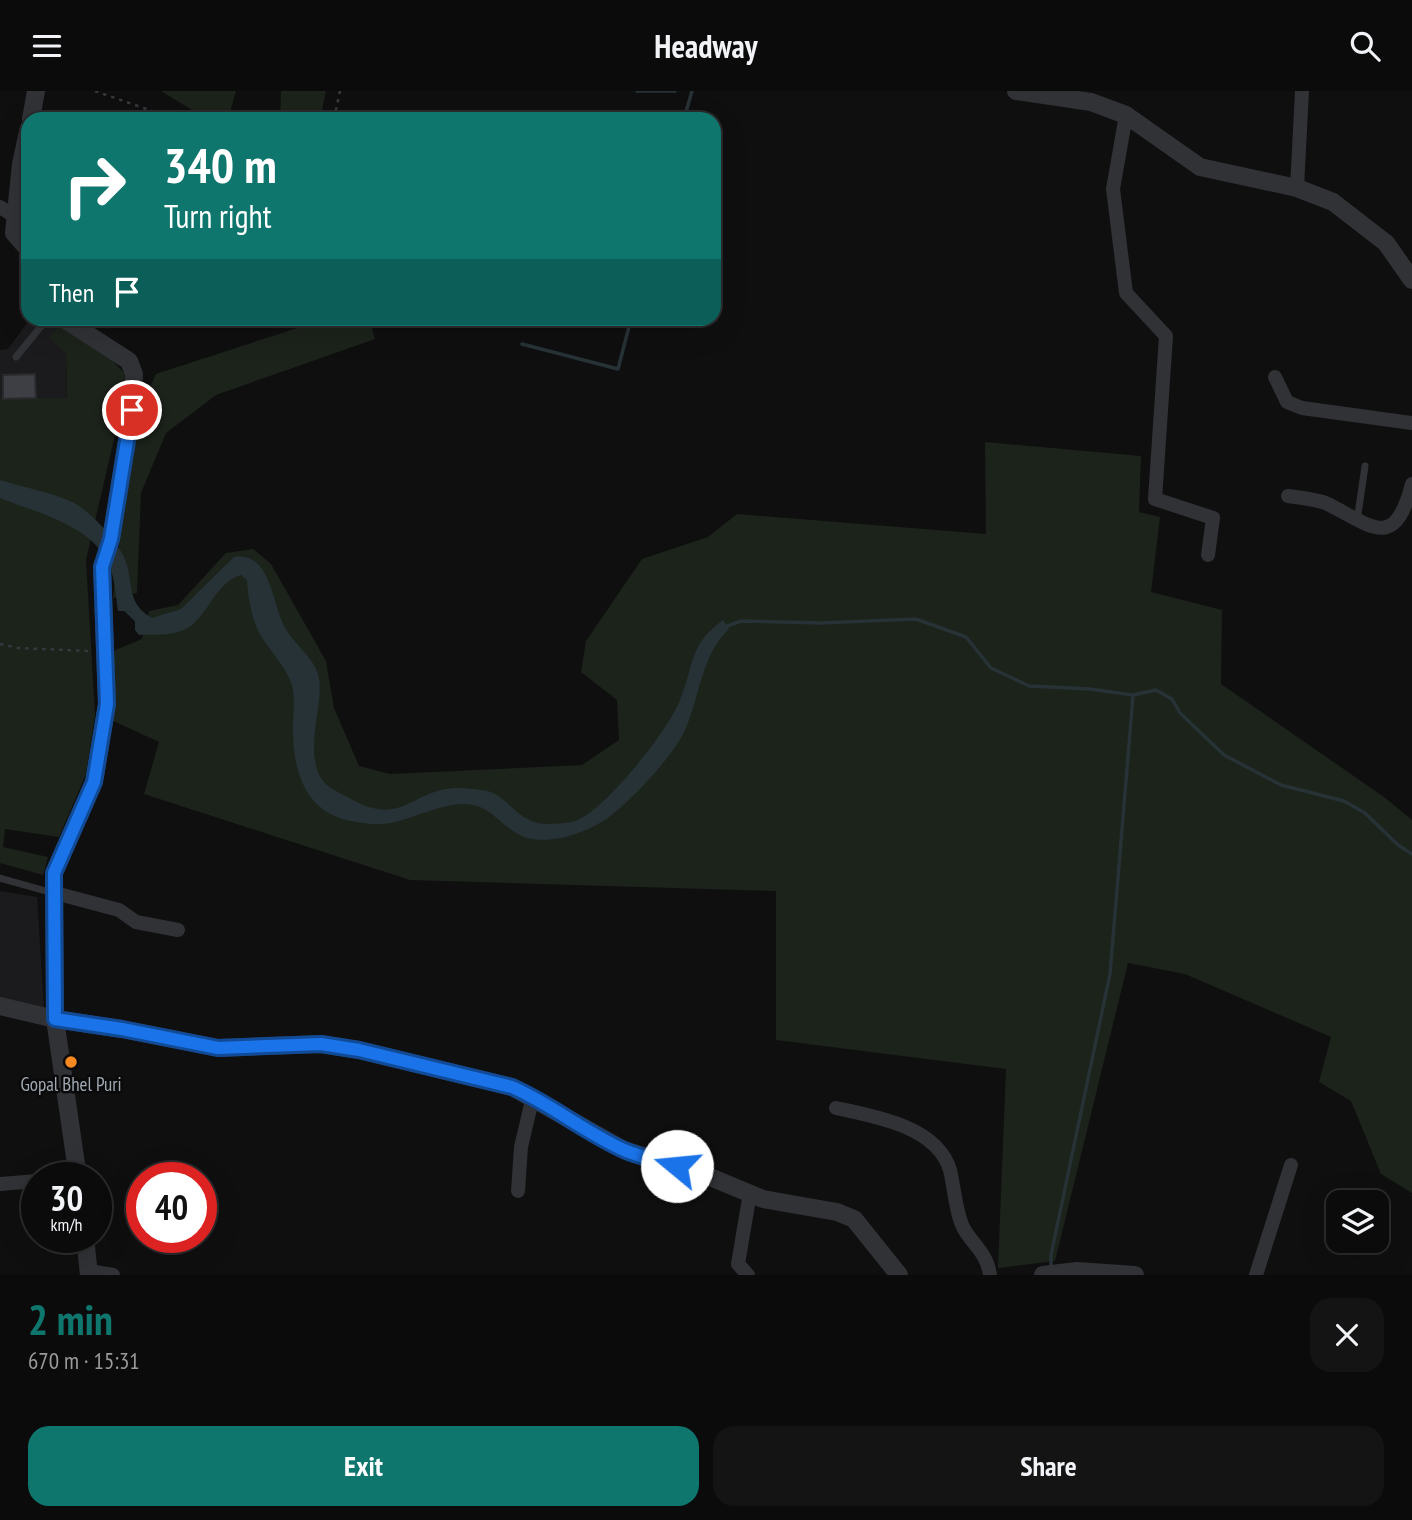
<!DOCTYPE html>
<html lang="en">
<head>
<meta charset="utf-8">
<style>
	:root { --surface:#0b0b0c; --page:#141415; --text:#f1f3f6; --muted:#9a9b9d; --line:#2b2b2d; --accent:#0f766e }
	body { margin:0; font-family:"PT Sans Narrow",sans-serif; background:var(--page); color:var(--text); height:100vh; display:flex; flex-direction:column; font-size:26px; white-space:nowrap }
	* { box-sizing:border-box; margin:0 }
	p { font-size:23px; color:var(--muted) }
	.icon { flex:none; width:38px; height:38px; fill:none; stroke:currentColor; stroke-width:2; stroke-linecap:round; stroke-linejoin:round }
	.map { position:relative; height:1184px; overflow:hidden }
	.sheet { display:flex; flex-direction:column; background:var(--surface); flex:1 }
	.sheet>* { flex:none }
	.top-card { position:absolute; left:21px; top:21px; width:700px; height:214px; border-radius:21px; box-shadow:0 7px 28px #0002,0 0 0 2px var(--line); background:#0f766e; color:#fff; overflow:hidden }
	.controls { position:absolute; left:1326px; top:1099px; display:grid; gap:14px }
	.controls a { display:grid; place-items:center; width:63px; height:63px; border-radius:14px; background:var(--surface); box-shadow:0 7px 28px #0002,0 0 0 2px var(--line); font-size:35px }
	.speed { position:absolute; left:21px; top:1071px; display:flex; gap:14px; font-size:35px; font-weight:700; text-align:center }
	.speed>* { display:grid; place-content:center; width:91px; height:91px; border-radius:50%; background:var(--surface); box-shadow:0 7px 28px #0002,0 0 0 2px var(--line); line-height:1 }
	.speed small { font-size:18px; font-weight:400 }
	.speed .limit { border:10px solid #d22; background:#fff; color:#111 }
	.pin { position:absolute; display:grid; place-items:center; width:60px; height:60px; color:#fff; margin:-30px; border:4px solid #fff; border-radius:50%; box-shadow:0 2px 7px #0007 }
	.me { position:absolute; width:77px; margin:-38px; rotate:287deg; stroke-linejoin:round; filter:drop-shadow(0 0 5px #0008) }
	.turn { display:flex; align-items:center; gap:24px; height:147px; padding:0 28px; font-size:32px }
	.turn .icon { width:91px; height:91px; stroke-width:2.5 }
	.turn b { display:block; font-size:49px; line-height:60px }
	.then { display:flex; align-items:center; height:66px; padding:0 28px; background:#0003; gap:14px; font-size:26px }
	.round { display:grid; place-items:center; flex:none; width:74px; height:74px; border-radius:21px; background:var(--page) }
	.overview { display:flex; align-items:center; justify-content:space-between; height:119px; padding:0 28px }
	h1 { font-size:42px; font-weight:700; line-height:52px; color:var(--accent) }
	.action { display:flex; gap:14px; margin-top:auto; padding:14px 28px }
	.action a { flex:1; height:80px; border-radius:21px; background:var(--accent); color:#fff; font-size:28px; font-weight:700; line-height:80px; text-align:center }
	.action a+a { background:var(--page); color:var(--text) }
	header { display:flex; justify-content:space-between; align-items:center; height:91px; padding:0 28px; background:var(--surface); font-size:32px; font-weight:700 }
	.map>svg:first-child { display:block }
	.built { fill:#1b1b1d }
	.green { fill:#1c231b }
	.water { fill:#273236 }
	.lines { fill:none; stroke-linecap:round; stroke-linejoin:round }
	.stream { stroke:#273236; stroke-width:3.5 }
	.building { fill:#3e3f44; stroke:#292a2d; stroke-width:2 }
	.path { stroke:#36393d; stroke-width:2.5; stroke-dasharray:3.5 5; stroke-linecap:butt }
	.service { stroke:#303236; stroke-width:7 }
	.minor { stroke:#303236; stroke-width:14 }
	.tertiary { stroke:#303236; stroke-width:18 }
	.route-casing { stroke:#114b97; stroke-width:18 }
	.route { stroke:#1a73e8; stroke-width:12 }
	.poi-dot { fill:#f78920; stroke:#0a0a0b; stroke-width:2.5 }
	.labels { text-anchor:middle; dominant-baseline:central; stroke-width:5; stroke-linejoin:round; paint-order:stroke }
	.poi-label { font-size:19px; fill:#a0a8b2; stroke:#0a0a0b }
</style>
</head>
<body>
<header><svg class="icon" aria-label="menu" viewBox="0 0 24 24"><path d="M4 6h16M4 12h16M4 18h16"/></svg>Headway<svg class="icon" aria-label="search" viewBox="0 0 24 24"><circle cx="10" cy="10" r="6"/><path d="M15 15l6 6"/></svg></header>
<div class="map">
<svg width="1412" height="1184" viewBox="0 0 1412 1184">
	<rect width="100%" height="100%" fill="#0f0f10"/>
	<!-- built -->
	<path class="built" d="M30 228H54L61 233 66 262 67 308 0 307V259L8 258Z
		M0 800 37 806 44 917 0 908Z"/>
	<!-- green -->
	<path class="green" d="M161 0H236L229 25 192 19Z
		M281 0H326L320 28H280Z
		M325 228H369L375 248 216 304 166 342 141 402 137 502 113 507 133 332 156 283Z
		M61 233 103 259 124 282 125 301 86 469 95 624 86 683 59 746 5 738 3 756 48 766 43 784 0 772V307H67L66 262 49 247Z
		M985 351 1141 365 1139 421 1160 426 1151 501 1222 519 1221 593 1384 706 1412 729V1102L1381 1083 1351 1010 1319 991 1331 946 1185 883 1128 872 1055 1170 998 1177 1006 978 776 949V800L410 789 144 703 159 651 109 628 113 560 142 548 149 520 178 514 226 462 253 458 271 473 326 570 334 617 359 675 390 683 582 674 619 649 617 609 581 581 586 550 642 468 708 446 737 423 986 443Z"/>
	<!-- water -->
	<path class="water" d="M0 389C23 396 50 401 72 411 91 420 115 448 124 466 135 490 124 511 152 527L181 518 234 466C273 460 271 516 287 540 295 553 313 567 318 583 327 611 298 668 328 695 335 700 344 704 351 708 404 738 413 695 461 697 472 698 488 698 497 704 515 716 521 731 546 733 555 733 570 732 578 729 607 716 668 640 680 609 695 572 688 555 723 529L729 538C701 564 700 606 685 639 674 664 632 709 609 726 589 741 550 755 524 746 508 740 496 723 480 716 452 704 411 731 383 733 374 734 365 732 356 731 308 724 294 686 293 642 292 626 297 604 290 589 284 574 270 560 261 545 252 530 248 507 247 489L241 484C217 491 210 519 192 534 177 546 156 543 139 544L135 539V527L130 520H118C116 506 115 490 110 476 94 434 37 422 0 407Z"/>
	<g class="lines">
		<!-- stream -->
		<path class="stream" d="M637 0H675
			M684 28 692 0
			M522 253 618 278 631 228
			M126 519 138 531
			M725 536 741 530 821 532 916 528 966 546 991 577 1029 595 1090 598 1133 604 1156 599 1172 608 1180 622 1224 664 1281 694 1344 710 1365 722 1398 754 1412 763
			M1051 1178V1164L1110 883 1133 605"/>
	</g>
	<!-- building -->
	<path class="building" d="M35 283 36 307 3 308V284Z"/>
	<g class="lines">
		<!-- path -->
		<path class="path" d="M95 0 175 28
			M334 28 340 0
			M0 553 18 557 91 560"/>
		<!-- service -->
		<path class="service" d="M16 266 47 228
			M1357 430 1365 375
			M0 787 53 802"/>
		<!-- minor -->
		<path class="minor" d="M1126 24 1113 98 1126 202 1166 245 1155 408 1213 427 1208 464
			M1297 97 1302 0
			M0 116 16 126
			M1275 286 1287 311 1302 317 1412 332
			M1288 405C1301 407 1319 408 1330 414 1375 438 1395 458 1412 393
			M55 802 119 819 136 831 178 839
			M836 1017C873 1025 937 1035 950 1079 954 1095 956 1124 964 1138 974 1155 987 1162 990 1184
			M0 1093 37 1090
			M518 1100 521 1056 533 1005
			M89 1180 113 1184
			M748 1184 738 1173 750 1102
			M1256 1184 1291 1074"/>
		<!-- tertiary -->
		<path class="tertiary" d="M1016 0 1091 11 1126 24 1200 76 1297 97 1333 111 1386 152 1412 189
			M31 28 36 0
			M28 41 21 73 14 142 28 158
			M64 228 129 270 134 283 132 319 111 448 102 476 107 613 94 691 54 782 55 928 78 1087
			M0 915 55 928 122 938 218 957 321 953 359 959 512 996 624 1059 703 1083 763 1108 837 1121 854 1128 899 1184
			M85 1146 89 1184
			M1043 1184 1077 1180 1135 1184"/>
	</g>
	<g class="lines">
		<defs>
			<path id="route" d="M132 319 111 448 102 476 107 613 94 691 54 782 55 928 122 938 218 957 321 953 359 959 512 996C551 1013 584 1041 624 1059 640 1066 659 1070 677 1075"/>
		</defs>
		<!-- route casing -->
		<use href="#route" class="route-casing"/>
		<!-- route -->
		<use href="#route" class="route"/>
	</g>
	<!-- markers -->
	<circle class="poi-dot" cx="71" cy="971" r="7"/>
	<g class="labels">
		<!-- poi labels -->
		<g class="poi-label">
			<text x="71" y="993">Gopal Bhel Puri</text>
		</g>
	</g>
</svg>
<div class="controls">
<a><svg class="icon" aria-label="layers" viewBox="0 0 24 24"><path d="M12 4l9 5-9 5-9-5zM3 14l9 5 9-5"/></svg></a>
</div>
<div class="speed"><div>30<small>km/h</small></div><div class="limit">40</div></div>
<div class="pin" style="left:132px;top:319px;background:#d93025"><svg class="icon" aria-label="arrive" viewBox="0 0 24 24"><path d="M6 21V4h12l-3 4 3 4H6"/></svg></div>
<svg class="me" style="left:677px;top:1075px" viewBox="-20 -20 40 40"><circle r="19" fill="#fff"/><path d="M0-13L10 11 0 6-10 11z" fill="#1a73e8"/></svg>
<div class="top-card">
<div class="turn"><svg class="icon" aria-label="right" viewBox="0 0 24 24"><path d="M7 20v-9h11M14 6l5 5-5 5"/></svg><div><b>340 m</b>Turn right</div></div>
<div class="then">Then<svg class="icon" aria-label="arrive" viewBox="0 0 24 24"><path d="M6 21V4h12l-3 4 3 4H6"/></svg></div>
</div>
</div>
<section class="sheet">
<div class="overview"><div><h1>2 min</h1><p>670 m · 15:31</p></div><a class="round"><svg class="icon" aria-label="close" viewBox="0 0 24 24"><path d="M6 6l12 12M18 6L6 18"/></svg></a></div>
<div class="action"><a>Exit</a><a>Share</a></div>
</section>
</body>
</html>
